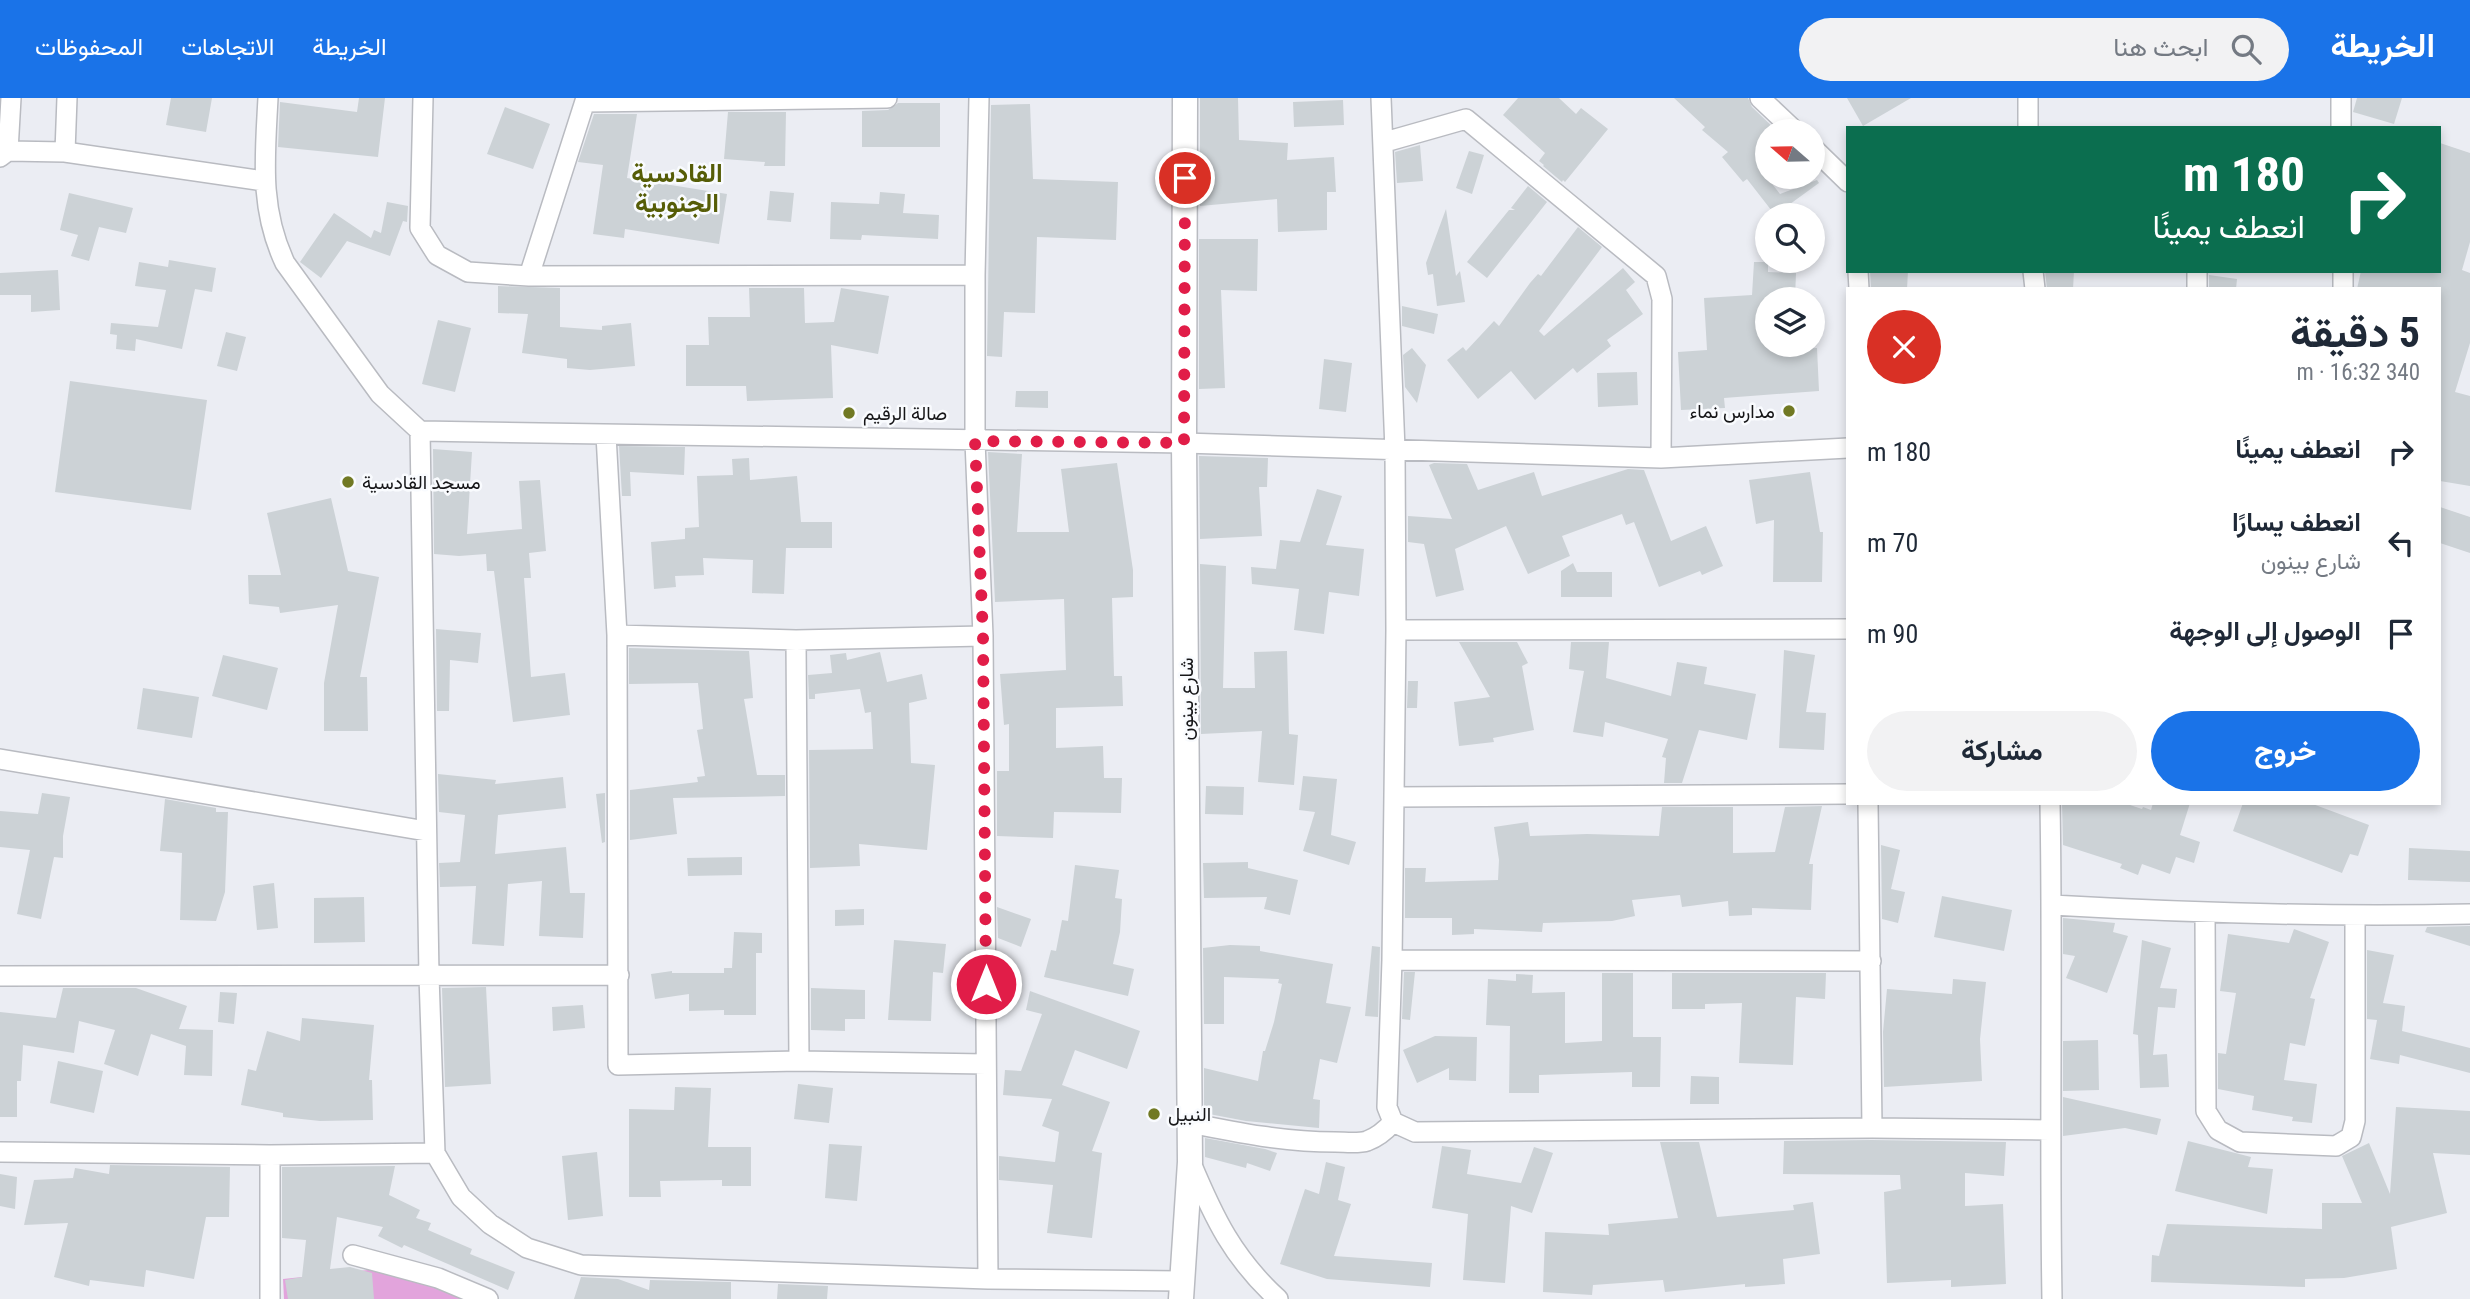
<!DOCTYPE html>
<html lang="ar">
<head>
<meta charset="utf-8">
<style>
	:root { --surface:#fff; --page:#f2f2f3; --text:#1f2937; --muted:#747a83; --accent:#1a73e8 }
	body { margin:0; font-family:"Roboto Condensed",Vazirmatn,sans-serif; background:var(--page); color:var(--text); direction:rtl; height:100vh; display:flex; flex-direction:column; font-size:26px; white-space:nowrap }
	* { box-sizing:border-box; margin:0 }
	p { font-size:23px; color:var(--muted) }
	.icon { flex:none; width:38px; height:38px; fill:none; stroke:currentColor; stroke-width:2; stroke-linecap:round; stroke-linejoin:round }
	.map { position:relative; flex:1; overflow:hidden; direction:ltr }
	.details { position:absolute; left:1846px; top:189px; width:595px; height:518px; display:flex; flex-direction:column; background:var(--surface); border-radius:0px; box-shadow:0 4px 10px #0003; direction:rtl }
	.details>* { flex:none }
	.guide { position:absolute; left:1846px; top:28px; width:595px; height:147px; border-radius:0px; box-shadow:0 4px 10px #0003; direction:rtl; background:#0b6e4f; color:#fff; overflow:hidden }
	.needle { width:46px; rotate:290deg }
	.controls { position:absolute; left:1755px; top:21px; display:grid; gap:14px }
	.controls a { display:grid; place-items:center; width:70px; height:70px; border-radius:50%; background:var(--surface); box-shadow:0 4px 10px #0003; font-size:35px }
	.pin { position:absolute; display:grid; place-items:center; width:60px; height:60px; color:#fff; margin:-30px; border:4px solid #fff; border-radius:50%; box-shadow:0 2px 7px #0007 }
	.me { position:absolute; width:77px; margin:-38px; rotate:0deg; stroke-linejoin:round; filter:drop-shadow(0 0 5px #0008) }
	.turn { display:flex; align-items:center; gap:24px; height:147px; padding:0 21px; font-size:32px }
	.turn .icon { width:91px; height:91px; stroke-width:2.5 }
	.turn b { display:block; font-size:49px; line-height:60px }
	.round { display:grid; place-items:center; flex:none; width:74px; height:74px; border-radius:37px; background:var(--page) }
	.head { display:flex; align-items:center; justify-content:space-between; height:119px; padding:0 21px }
	h1 { font-size:42px; font-weight:700; line-height:52px }
	.button { display:flex; gap:14px; margin-top:auto; padding:14px 21px }
	.button a { flex:1; height:80px; border-radius:42px; background:var(--accent); color:#fff; font-size:28px; font-weight:700; line-height:80px; text-align:center }
	.button a+a { background:var(--page); color:var(--text) }
	ul { padding:0; list-style:none }
	li { display:flex; align-items:center; gap:21px; height:91px; padding:0 21px }
	li div { flex:1 }
	li b { display:block; font-size:26px }
	li em { font-style:normal }
	header { display:flex; align-items:center; gap:42px; box-sizing:border-box; height:98px; padding:0 35px; background:var(--accent); color:#fff }
	header strong { font-size:33px }
	nav { display:flex; gap:38px; margin-inline-start:auto; font-size:24px }
	.search { width:490px; height:63px; background:var(--page); display:flex; align-items:center; gap:18px; box-sizing:border-box; padding:0 24px; border-radius:38px; color:var(--muted); font-size:26px }
	.map>svg:first-child { display:block }
	.green { fill:#e2a4dc }
	.building { fill:#ccd2d6 }
	.lines { fill:none; stroke-linecap:round; stroke-linejoin:round }
	.minor-casing { stroke:#b9bbc1; stroke-width:22 }
	.tertiary-casing { stroke:#b9bbc1; stroke-width:27 }
	.minor { stroke:#fff; stroke-width:19 }
	.tertiary { stroke:#fff; stroke-width:24 }
	.route { stroke:#e11d48; stroke-width:12; stroke-dasharray:0 21.6 }
	.poi-dot { fill:#717923; stroke:#f9fbfe; stroke-width:2.5 }
	.labels { text-anchor:middle; dominant-baseline:central; stroke-width:5; stroke-linejoin:round; paint-order:stroke }
	.poi-label { font-size:19px; fill:#161618; stroke:#f9fbfe; text-anchor:start }
	.street-label { font-size:19px; fill:#161618; stroke:#f9fbfe }
	.district-label { font-size:26px; font-weight:bold; fill:#565d07; stroke:#f9fbfe }
</style>
</head>
<body>
<header>
<strong>الخريطة</strong>
<div class="search"><svg class="icon" aria-label="search" viewBox="0 0 24 24"><circle cx="10" cy="10" r="6"/><path d="M15 15l6 6"/></svg>ابحث هنا</div>
<nav><a>الخريطة</a><a>الاتجاهات</a><a>المحفوظات</a></nav>
</header>
<div class="map">
<svg width="2470" height="1201" viewBox="0 0 2470 1201">
	<rect width="100%" height="100%" fill="#ebedf3"/>
	<!-- green -->
	<path class="green" d="M387 1170 476 1201H284L283 1181Z"/>
	<!-- building -->
	<path class="building" d="M171 0H212L206 34 166 27Z
		M359 0H385L378 59 278 49 280 4 357 14Z
		M1200 0H1238L1239 42 1288 45 1287 62 1334 59 1336 94H1327V132L1278 134 1277 101 1200 108Z
		M1518 0H1559L1576 16 1581 10 1608 31 1565 84 1563 82 1562 84 1543 68 1544 67 1539 63 1545 55 1503 17Z
		M1674 0H1748L1752 9 1777 33H1768V60L1759 69 1780 96 1817 82 1819 85 1775 117 1747 81 1743 84 1722 59 1728 54 1702 32 1705 29Z
		M1847 0H1911L1863 28Z
		M2357 0H2402L2394 26 2353 14Z
		M1343 2 1344 27 1294 29 1293 4Z
		M898 5H940V49H862V13L888 12Z
		M1030 6 1033 81 1118 84 1116 142 1037 139 1035 215 1004 214 1002 259 987 258 991 7Z
		M505 9 550 26 533 71 487 56Z
		M728 14H786L785 68H764L765 64 724 61Z
		M594 16H637L627 80 727 96 719 146 625 131 624 140 593 136 603 67 578 64Z
		M2440 45 2470 55V144L2462 172 2470 175V245L2455 294 2470 298V388L2440 383V191H2357L2361 173H2440Z
		M1420 47 1423 83 1397 85 1395 54Z
		M1469 53 1484 57 1472 96 1456 90Z
		M1528 88 1547 104 1487 180 1467 164 1509 112H1515L1511 110Z
		M770 93 794 95 791 124 767 122Z
		M880 94 905 96 903 115 939 117 938 141 862 137 861 142 830 141 831 104 879 106Z
		M69 95 133 110 126 135 99 129 89 163 71 158 78 137 60 132Z
		M387 104 408 108 407 124 403 123 390 158 347 143 321 180 300 164 334 115 371 140 374 132 381 135Z
		M1446 111 1456 178 1460 173 1465 204 1437 208 1433 176 1428 177 1426 165Z
		M1578 129 1602 149 1539 233 1544 238 1623 170 1635 184 1626 192 1643 216 1607 242 1611 248 1577 275 1573 270 1535 302 1511 273 1478 301 1447 262 1463 249 1466 253 1494 223 1499 228 1530 185 1538 176 1541 178Z
		M1199 141H1258L1257 193 1221 192 1225 290 1199 291Z
		M169 162 216 170 212 194 195 191 182 251 136 241 135 253 116 251 117 237 110 236 111 225 158 229 166 192 135 188 139 164 168 169Z
		M1754 164H1768V174L1796 175 1795 201H1768V248H1771L1772 252 1817 250 1819 293 1724 300 1725 310 1681 312 1678 254 1707 252 1704 200 1752 197Z
		M58 172 60 212 31 214V197H0V175Z
		M1870 173H1908L1907 191H1871Z
		M2045 173H2074L2073 191H2047Z
		M2209 177 2237 181 2236 191H2209Z
		M498 188 560 190V229L602 232V228L631 225 635 268 590 272 567 270V261L522 255 528 216 498 215Z
		M749 190H804L805 225 834 224 841 190 889 198 878 256 831 247 833 300 747 303 746 288H686V247H709L708 219H750Z
		M1402 208 1438 216 1434 236 1402 228Z
		M438 222 471 230 455 294 422 286Z
		M226 234 246 239 237 273 217 268Z
		M1412 250 1426 267 1417 305 1405 289 1403 257Z
		M1324 261 1352 265 1346 314 1319 311Z
		M1637 274 1638 307 1598 309 1597 275Z
		M70 283 207 302 191 412 55 394Z
		M1016 293H1048V310L1015 309Z
		M619 348 685 349 684 377 630 374 631 398H622Z
		M433 351 472 354 467 436 522 431 519 383 540 382 546 453 529 455 531 480H524L531 579 565 575 570 617 513 624 494 473H487L486 456 459 458 434 456Z
		M988 354 1022 356 1017 434H1069L1061 371 1117 365 1133 472V499L1112 500 1114 578H1122L1123 608 1056 610V650L1103 648 1104 680H1122L1121 715 1054 714 1053 740 997 738V673H1009V626L1004 627 1000 576 1066 572 1064 501 995 504Z
		M1199 358 1268 360 1267 389H1259L1262 438 1200 441Z
		M749 360 750 382 797 378 801 424H832V450H786L784 496 752 495 753 462 703 460 704 477 675 478 676 489 654 491 651 444 685 441V430L699 429 697 378 733 377 732 361Z
		M1434 365 1467 366 1478 392 1534 374 1542 398 1628 371 1644 372 1671 443 1706 428 1723 468 1702 477 1700 473 1659 489 1634 424 1626 427 1622 416 1562 438 1570 458 1528 476 1506 428 1455 451 1464 492 1436 499 1424 446 1408 444V418L1452 421 1429 367Z
		M1810 374 1820 434H1823L1822 484H1773L1774 422 1756 426 1749 382Z
		M1317 391 1342 398 1326 447 1364 451 1359 498 1329 494 1324 536 1294 532 1299 491 1252 486 1251 469 1276 471 1280 442 1300 444Z
		M331 400 348 473 379 479 360 579H367L368 633H324V585L338 507 280 515 279 509 249 506 248 477H281L267 415Z
		M2440 409 2470 419V455L2440 445Z
		M1573 465 1577 474H1612V499H1561V473Z
		M1200 466 1226 468 1223 590H1255L1254 554 1287 553 1289 636 1298 637 1294 687 1258 684 1262 633 1201 636Z
		M436 531 481 535 478 565 450 562 449 613H437Z
		M1459 544H1517L1528 565 1522 568 1534 632 1493 640 1494 644 1459 648 1454 604 1490 599Z
		M1571 544H1609L1606 580 1671 598 1677 564 1707 569 1704 586 1756 596 1747 642 1699 632 1682 685H1664L1666 660 1662 659 1668 641 1605 624 1603 639 1573 634 1584 573 1569 571Z
		M629 550 749 553 753 600 744 601 757 677H785V698L673 700 677 736 630 742V692L698 684 697 679 705 678 697 632 703 631 698 585 629 586Z
		M1784 552 1815 557 1806 614 1826 615 1824 652 1779 650Z
		M880 554 887 584 922 576 927 601 909 605 911 665 935 667 927 752 859 746 860 768 810 770 809 652 873 651 871 614 865 615 860 591 815 596V601H809L808 577 832 575 830 557 846 555 847 562Z
		M223 557 278 570 267 612 212 598Z
		M1408 583H1418L1417 610H1407Z
		M143 590 199 599 192 640 137 631Z
		M438 676 496 682 495 686 563 679 566 710 498 717 495 756 566 749 570 795H585L583 840 539 838 542 783 508 786 504 848 472 846 476 788 440 789 439 765 460 764 465 717 439 714Z
		M1303 678 1337 681 1331 737 1356 744 1349 767 1303 753 1315 714 1299 712Z
		M1206 688 1244 689 1243 717 1205 716Z
		M42 695 70 699 63 738V760L54 759 41 821 17 816 30 752 0 749V713L38 716Z
		M605 695V744L602 745 596 696Z
		M165 701 216 710V714H228L225 794 216 823 180 822 182 755 160 753Z
		M2062 705H2124L2142 711 2143 709 2151 712 2153 705H2190L2180 737 2200 744 2194 765 2176 759 2170 776 2142 766 2138 777 2120 770 2122 766 2063 747Z
		M2243 705H2310L2369 727 2358 758 2350 756 2342 775 2233 733Z
		M1822 708 1809 766H1813L1811 812 1752 810V817L1729 818 1728 803 1682 809 1680 797 1632 802 1635 818 1612 823 1543 825 1542 834 1474 831V836L1452 837V820H1405V770H1426L1425 784 1498 782 1499 762 1494 729 1528 724 1530 738 1587 736 1659 738 1662 709H1733V755L1775 754 1785 709Z
		M1881 747 1900 752 1891 791 1905 794 1898 825 1882 821Z
		M2409 750 2470 753V784L2408 782Z
		M742 759V777L688 778 687 760Z
		M1248 764V770L1298 782 1290 817 1264 811 1267 799 1204 800 1203 765Z
		M1075 767 1119 772 1115 800 1122 801 1120 834 1113 866 1134 871 1128 898 1044 879 1051 852 1056 853 1062 822 1068 823Z
		M274 785 278 830 257 832 253 788Z
		M1942 798 2012 812 2004 853 1934 839Z
		M364 799 365 844 314 845V800Z
		M997 809 1031 821 1021 849 998 840Z
		M864 811V827L835 828V812Z
		M2063 820 2115 825 2113 834 2128 838 2107 895 2066 880 2075 858 2063 856Z
		M2470 828V848L2425 834 2427 829Z
		M2294 831 2329 844 2310 900 2315 901 2305 948 2290 945 2284 982 2317 986 2312 1025 2292 1023 2293 1019 2252 1012 2254 998 2218 991V955L2226 956 2236 895 2220 893 2228 836 2289 845Z
		M734 834 762 835V855H756V917H724V912L689 913V896L655 901 651 876 672 873V875H724V870H732Z
		M894 842 946 846 943 875 933 874 931 923 888 922Z
		M2142 842 2171 850 2160 890 2177 891 2175 910 2158 909 2153 957 2167 956 2169 989 2140 990 2138 937 2133 936Z
		M1230 847 1260 848V853L1333 866 1326 905 1351 909 1337 965 1320 961 1313 1001 1320 1002 1319 1030 1246 1023 1209 1016 1210 1013 1204 1012V970L1258 983 1263 953H1265L1274 924 1282 886 1278 885 1279 881 1224 879V926H1204L1203 850Z
		M1372 848 1380 849 1378 919 1365 918Z
		M2367 852 2394 857 2383 905 2405 908 2402 933 2470 950V975L2400 957 2399 966 2370 961 2377 922 2367 921Z
		M1404 874H1415L1410 922 1402 921Z
		M1602 875H1633V939H1661L1660 989H1632V974L1539 977V995H1509L1510 928 1486 927 1488 881 1516 883V876L1533 877 1532 895 1565 894V945L1602 943Z
		M1672 875H1826L1825 901 1796 899 1793 967 1739 965 1742 905 1705 906V911H1672Z
		M1953 881 1986 884 1980 941 1982 983 1884 989 1883 934 1887 891 1952 896Z
		M486 889 491 986 445 989 442 890Z
		M63 890H136L187 908 179 931 213 932 212 978 184 977 186 948 151 936 138 978 104 966 115 932 79 923 74 955 23 947 21 983H17V1019H0V914L56 920Z
		M811 890 865 892V921H845V933L811 932Z
		M1030 893 1140 933 1127 971 1075 952 1062 987 1110 1004 1092 1053 1102 1055 1092 1140 1047 1135 1053 1087 999 1082V1058L1055 1064 1059 1034 1042 1028 1052 1001 1003 997 1005 972 1021 973 1042 916 1026 912Z
		M220 894 237 895 234 926 218 924Z
		M583 907 585 930 553 933 552 909Z
		M302 920 374 927 369 982H372L373 1022 320 1023 283 1019V1015L241 1007 248 971 256 973 267 933 300 943Z
		M1435 938 1477 939 1476 983 1449 982V970L1417 985 1403 952Z
		M2098 942 2099 992 2063 993V943Z
		M58 963 103 973 94 1015 50 1005Z
		M1691 978 1719 979V1006H1690Z
		M798 986 833 990 829 1025 794 1021Z
		M675 989 711 990 708 1049H751V1088H722V1082L660 1083 661 1099H629V1011L674 1012Z
		M2063 999 2161 1021 2157 1037 2125 1030 2063 1038Z
		M2396 1009 2470 1013V1057L2433 1055 2447 1115 2391 1129 2397 1171 2344 1180 2305 1181V1189L2151 1184 2152 1157 2159 1158 2167 1126 2322 1131V1105H2362L2342 1058 2369 1045 2390 1096Z
		M1205 1040 1265 1051 1277 1055 1270 1073 1247 1065 1246 1070 1205 1059Z
		M1872 1042 2006 1044 2004 1078 1965 1075V1108L2003 1106 2006 1186 1951 1189V1182L1887 1185 1884 1094 1901 1091 1900 1077 1783 1076 1784 1043Z
		M2188 1043 2251 1059 2248 1069 2273 1071 2267 1116 2175 1093Z
		M1660 1044H1699L1717 1119 1794 1112 1793 1107 1813 1104 1820 1156 1783 1161 1785 1186 1745 1189V1186L1665 1194 1663 1182 1593 1187 1592 1197 1543 1194 1545 1134 1609 1137 1608 1126 1678 1120Z
		M829 1046 862 1048 857 1103 825 1100Z
		M1442 1048 1471 1052 1467 1076 1521 1085 1534 1049 1553 1055 1532 1115 1511 1108 1505 1185 1463 1182 1468 1116 1432 1110Z
		M597 1054 603 1118 568 1122 562 1058Z
		M1326 1064 1345 1069 1338 1102 1351 1106 1334 1158 1432 1165 1430 1189 1327 1181 1280 1166 1305 1091 1319 1096Z
		M110 1067 230 1069 229 1119H206L194 1181 146 1172 144 1189 90 1182 89 1188 54 1179 68 1125 24 1127 34 1082 73 1080 75 1070 109 1076Z
		M395 1068 389 1097 420 1112 416 1120 431 1125 428 1132 472 1151 470 1156 515 1174 508 1192 404 1147 402 1150 378 1138 383 1129 337 1119 330 1171 350 1169 372 1175 374 1201H288L285 1182 302 1179 306 1142 282 1140V1069Z
		M0 1076 17 1079 15 1111 0 1108Z
		M581 1179 618 1181 649 1192 650 1182 731 1184V1201H574Z
		M778 1186 828 1188 827 1201H777Z"/>
	<g class="lines">
		<defs>
			<path id="minor" d="M268 0C265 59 259 110 285 165L380 296 420 333 1184 345 1661 360 1848 350
				M423 0 420 130 437 157 468 174 529 178 975 177
				M979 0 975 177V343L983 538 988 1181
				M1381 0 1395 352 1396 532 1392 862 1387 1009 1393 1024 1415 1034 1872 1030 2049 1032
				M1760 0 1795 33
				M2341 0V30
				M585 4 887 0
				M2028 30V0
				M1385 44 1466 21 1656 178 1662 201 1661 360
				M1813 50 1848 84
				M8 53 65 54 264 83
				M65 54 67 0
				M0 59 8 53 11 0
				M1858 173 1859 191
				M2033 173 2035 191
				M2197 173V191
				M2343 173V191
				M529 178 586 0
				M420 333 429 878 435 1055 461 1099 490 1126 527 1150 581 1167 988 1181 1181 1183
				M606 337 617 537 618 967 799 963 986 966
				M1396 532 1848 531
				M617 537 796 542 983 538
				M796 542 799 963
				M0 661 426 733
				M1394 699 1848 696
				M1868 705 1872 1030
				M2050 705C2053 870 2049 1036 2052 1201
				M2052 807C2191 815 2330 819 2470 816
				M2205 816 2206 1013 2218 1032 2240 1044 2336 1048 2351 1039 2355 1023V819
				M1392 862 1871 863
				M0 878 619 877
				M1190 1025C1239 1035 1285 1044 1335 1044 1345 1044 1358 1046 1367 1043 1378 1039 1386 1032 1393 1024
				M0 1054 270 1057 435 1055
				M1191 1065C1214 1120 1233 1160 1278 1201
				M353 1157 438 1180 488 1201
				M270 1201V1057"/>
			<path id="tertiary" d="M1181 1201 1190 1064 1184 345 1185 0"/>
		</defs>
		<!-- minor casing -->
		<use href="#minor" class="minor-casing"/>
		<!-- tertiary casing -->
		<use href="#tertiary" class="tertiary-casing"/>
		<!-- minor -->
		<use href="#minor" class="minor"/>
		<!-- tertiary -->
		<use href="#tertiary" class="tertiary"/>
	</g>
	<g class="lines">
		<!-- route -->
		<path class="route" d="M986 886 983 538 975 343 1184 345 1185 80"/>
	</g>
	<!-- markers -->
	<g class="poi-dot">
		<circle cx="1789" cy="313" r="7"/>
		<circle cx="849" cy="315" r="7"/>
		<circle cx="348" cy="384" r="7"/>
		<circle cx="1154" cy="1016" r="7"/>
	</g>
	<g class="labels">
		<!-- poi labels -->
		<g class="poi-label">
			<text x="1775" y="313" text-anchor="end">مدارس نماء</text>
			<text x="863" y="315">صالة الرقيم</text>
			<text x="362" y="384">مسجد القادسية</text>
			<text x="1168" y="1016">النبيل</text>
		</g>
		<!-- street labels -->
		<g class="street-label">
			<text transform="translate(1186 601) rotate(-90)">شارع بينون</text>
		</g>
		<!-- district labels -->
		<g class="district-label">
			<text x="677" y="75">القادسية<tspan x="677" dy="30">الجنوبية</tspan></text>
		</g>
	</g>
</svg>
<div class="controls">
<a><svg class="needle" viewBox="-14 -14 28 28"><path d="M0-13l5 13h-10z" fill="#e53935"/><path d="M0 13l5-13h-10z" fill="#747a83"/></svg></a>
<a><svg class="icon" aria-label="search" viewBox="0 0 24 24"><circle cx="10" cy="10" r="6"/><path d="M15 15l6 6"/></svg></a>
<a><svg class="icon" aria-label="layers" viewBox="0 0 24 24"><path d="M12 4l9 5-9 5-9-5zM3 14l9 5 9-5"/></svg></a>
</div>
<div class="pin" style="left:1185px;top:80px;background:#d93025"><svg class="icon" aria-label="arrive" viewBox="0 0 24 24"><path d="M6 21V4h12l-3 4 3 4H6"/></svg></div>
<svg class="me" style="left:986px;top:886px" viewBox="-20 -20 40 40"><circle r="17" fill="#e11d48" stroke="#fff" stroke-width="3"/><path d="M0-11L8 9 0 5-8 9z" fill="#fff"/></svg>
<div class="guide">
<div class="turn"><svg class="icon" aria-label="right" viewBox="0 0 24 24"><path d="M7 20v-9h11M14 6l5 5-5 5"/></svg><div><b>180 m</b>انعطف يمينًا</div></div>
</div>
<section class="details">
<div class="head"><div><h1>5 دقيقة</h1><p>340 m · 16:32</p></div><a class="round" style="background:#d93025;color:#fff"><svg class="icon" aria-label="close" viewBox="0 0 24 24"><path d="M6 6l12 12M18 6L6 18"/></svg></a></div>
<ul>
<li><svg class="icon" aria-label="right" viewBox="0 0 24 24"><path d="M7 20v-9h11M14 6l5 5-5 5"/></svg><div><b>انعطف يمينًا</b></div><em>180 m</em></li>
<li><svg class="icon" aria-label="left" viewBox="0 0 24 24"><path d="M17 20v-9H6M10 6l-5 5 5 5"/></svg><div><b>انعطف يسارًا</b><p>شارع بينون</p></div><em>70 m</em></li>
<li><svg class="icon" aria-label="arrive" viewBox="0 0 24 24"><path d="M6 21V4h12l-3 4 3 4H6"/></svg><div><b>الوصول إلى الوجهة</b></div><em>90 m</em></li>
</ul>
<div class="button"><a>خروج</a><a>مشاركة</a></div>
</section>
</div>
</body>
</html>
